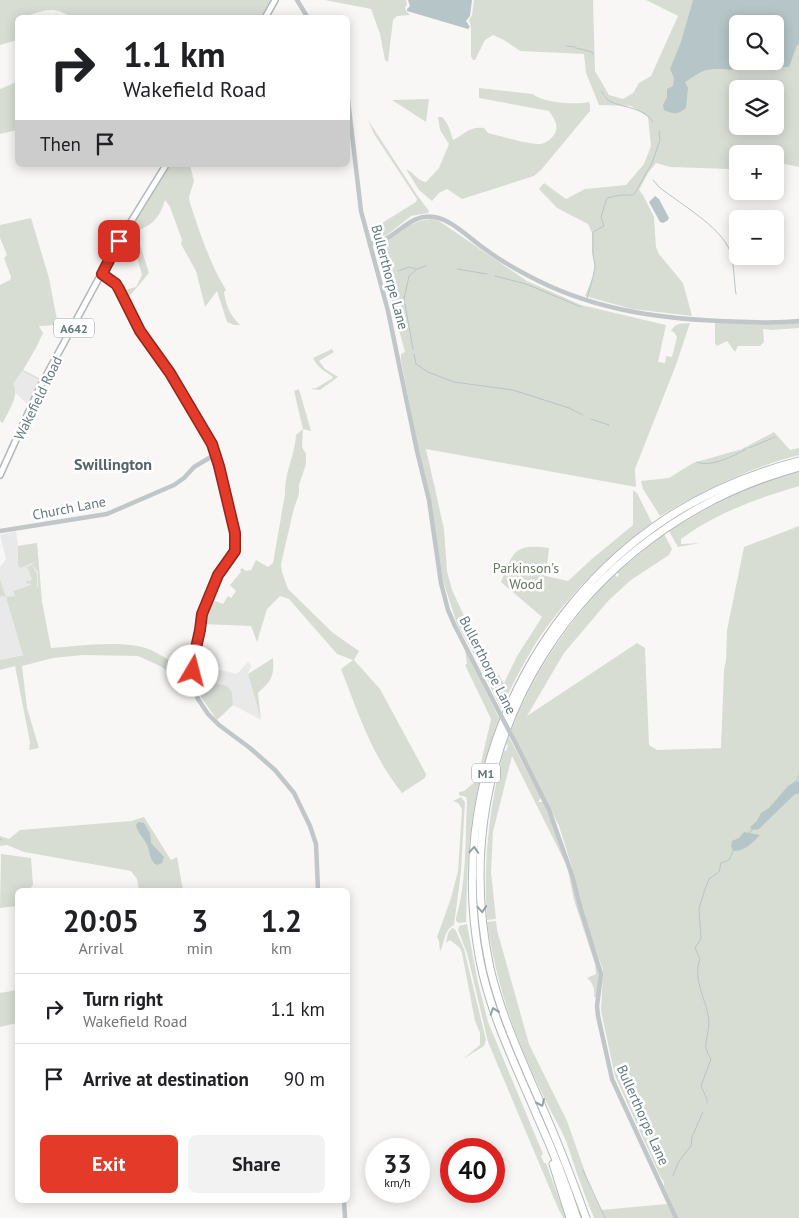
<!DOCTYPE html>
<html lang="en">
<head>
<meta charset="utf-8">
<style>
	:root { --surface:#fff; --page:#f2f2f2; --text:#202124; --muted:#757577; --line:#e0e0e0; --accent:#e33a29 }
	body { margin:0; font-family:"PT Sans",sans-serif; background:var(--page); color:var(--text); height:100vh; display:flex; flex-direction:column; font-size:19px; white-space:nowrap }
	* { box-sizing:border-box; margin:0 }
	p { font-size:16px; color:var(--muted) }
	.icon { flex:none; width:28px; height:28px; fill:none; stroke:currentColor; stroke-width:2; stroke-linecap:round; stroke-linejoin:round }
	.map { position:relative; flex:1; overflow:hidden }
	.panel { position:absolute; left:15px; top:888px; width:335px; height:315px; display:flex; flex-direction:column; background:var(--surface); border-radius:8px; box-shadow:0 2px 12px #0003 }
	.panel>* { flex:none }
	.top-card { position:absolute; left:15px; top:15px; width:335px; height:152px; border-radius:8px; box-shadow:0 2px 12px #0003; background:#fff; color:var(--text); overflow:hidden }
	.controls { position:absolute; left:729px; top:15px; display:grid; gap:10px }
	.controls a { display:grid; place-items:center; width:55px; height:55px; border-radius:8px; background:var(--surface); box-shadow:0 2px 12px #0003; font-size:25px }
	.speed { position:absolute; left:365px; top:1138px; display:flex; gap:10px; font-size:25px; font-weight:700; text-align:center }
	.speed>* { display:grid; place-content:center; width:65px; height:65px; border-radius:50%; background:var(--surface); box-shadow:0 2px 12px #0003; line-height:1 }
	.speed small { font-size:12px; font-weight:400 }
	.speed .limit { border:8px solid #d22; background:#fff; color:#111 }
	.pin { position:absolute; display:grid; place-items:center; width:42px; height:42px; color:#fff; margin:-21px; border-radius:10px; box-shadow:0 2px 8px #0006 }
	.me { position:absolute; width:55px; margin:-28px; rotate:8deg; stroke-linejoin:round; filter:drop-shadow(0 0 4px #0008) }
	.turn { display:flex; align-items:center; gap:18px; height:105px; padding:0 25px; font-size:22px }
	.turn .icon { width:65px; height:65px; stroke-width:2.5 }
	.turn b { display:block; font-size:35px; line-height:42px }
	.then { display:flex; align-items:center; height:48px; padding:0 25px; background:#0003; gap:10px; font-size:19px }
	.eta { display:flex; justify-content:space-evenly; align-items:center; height:85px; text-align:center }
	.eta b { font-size:30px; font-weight:700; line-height:35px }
	.primary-button { display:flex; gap:10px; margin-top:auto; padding:10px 25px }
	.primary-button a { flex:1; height:58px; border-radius:8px; background:var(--accent); color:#fff; font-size:20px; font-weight:700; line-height:58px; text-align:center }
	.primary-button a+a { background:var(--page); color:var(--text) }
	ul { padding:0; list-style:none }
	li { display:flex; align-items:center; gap:15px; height:70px; padding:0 25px; border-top:1px solid var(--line) }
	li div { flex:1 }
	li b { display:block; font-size:19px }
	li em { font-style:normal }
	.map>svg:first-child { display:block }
	.built { fill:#e8e9e8 }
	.green { fill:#d8ddd4; fill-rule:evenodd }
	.water { fill:#b6c5c7; fill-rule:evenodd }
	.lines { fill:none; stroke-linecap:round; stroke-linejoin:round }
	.stream { stroke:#b6c5c7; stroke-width:1 }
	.primary-casing { stroke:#b2b8bb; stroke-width:8 }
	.motorway-casing { stroke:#b2b7ba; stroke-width:9 }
	.tertiary { stroke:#c1c6c9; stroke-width:4.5 }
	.primary { stroke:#fff; stroke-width:5 }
	.motorway { stroke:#fff; stroke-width:7 }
	.tertiary-bridge { stroke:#c1c6c9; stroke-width:4.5 }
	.oneway { stroke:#92a0a6 }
	.route-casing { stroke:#94261b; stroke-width:12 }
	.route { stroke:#e33a29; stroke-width:9 }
	.labels { text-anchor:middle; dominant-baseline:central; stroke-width:5; stroke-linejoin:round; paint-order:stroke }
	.shield { fill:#fff; stroke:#92a0a6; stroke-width:1 }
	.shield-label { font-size:12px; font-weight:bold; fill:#637780 }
	.street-label { font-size:14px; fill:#637780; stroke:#fff }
	.park-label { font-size:14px; fill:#687861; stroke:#fff }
	.quarter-label { font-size:16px; font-weight:bold; fill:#55646b; stroke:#fff }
</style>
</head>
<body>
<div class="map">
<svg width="799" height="1218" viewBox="0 0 799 1218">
	<rect width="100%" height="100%" fill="#f8f7f5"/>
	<!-- built -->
	<path class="built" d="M22 371 41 381 29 406 16 393 15 387 13 384Z
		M16 531 18 546 37 543 42 602 50 648 0 660V596L6 597 0 579V567L6 559 0 535Z
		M248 662 251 666 248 674 261 720 233 705 232 693 228 686 203 680 207 667 237 674Z"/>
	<!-- green -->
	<path class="green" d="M0 0H273L262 18H72C51 2 39 14 18 18L17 40 0 45Z
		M325 0H406L407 5 405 7 406 11 410 15 397 16 393 20 388 62 385 60 380 34 371 9Z
		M474 0H593L595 71 609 95 623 99 633 93 639 83 651 76 678 16 646 0H799V167L775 162V154H738L737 167 729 169 670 167 656 163 648 173 639 190 643 195 654 217 656 247 659 254 683 283 692 316 632 309 585 296 594 274 595 263 592 253V233L588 224 557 208 539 189 544 183 566 199 585 189 626 185 644 164 651 146 648 117 631 106 599 105 586 73 584 54 520 51 504 40 493 35 485 40 475 60H473L471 56V27L469 20 472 15ZM738 24H775V61H738ZM738 89H775V126H738Z
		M17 82V130L0 134V89Z
		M479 88 533 94C543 103 576 105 589 102L590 105V111L541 170 534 176 462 199 447 189 439 193 432 201 419 190 406 169C414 172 417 181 426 182L439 168 449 144 440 130 438 117H442C449 124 450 131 453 140 465 134 469 126 484 128L488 133C500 136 528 144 539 144 545 144 552 139 555 133 559 125 554 118 549 111L479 98Z
		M429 99 426 122 392 100Z
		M368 120 417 195 429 211 428 213 411 216 387 235 378 237 369 231 416 202 417 199 374 134Z
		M169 165H190L194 181 189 197 190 203C200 233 209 262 226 290L224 292C227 308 229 313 240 325H234L227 322 217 291 205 307 196 271 181 244 182 240 170 207 165 200C159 219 154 223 136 232L149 273 128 298 125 290 136 287 142 275 132 239 127 235Z
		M31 218 49 278 58 325 39 326 43 333 36 348 23 370 41 379 45 371 46 372 41 381 22 371 13 384C21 394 7 413 3 423L0 421V285L10 280 11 277 4 258 7 255 0 238V225Z
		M432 219 439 221 527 281 581 305 666 325 658 362 665 363 666 356 672 357 677 337 674 332 671 331C676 322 682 324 690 323L676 365 635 469 636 487 426 449 444 529 447 571 452 590 473 635 504 683 517 656 542 617 501 582C513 552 514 543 549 548L546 576 568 581 593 558 633 525V490L637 493 652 523C606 556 561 602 531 651 520 670 510 689 501 709L481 667 457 624 443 581 429 492 418 447 401 360V354L405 352 376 245C396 236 410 220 432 219Z
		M726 322H799V328L772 330 763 329 764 342 760 346H738L735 352 727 341 717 346 715 343V323Z
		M332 349 334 352 319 361 325 369 338 377 320 390 310 389 316 388 333 378 332 376C324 371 317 367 313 358Z
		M299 389 311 431 303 429 302 447 306 454V464L299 485V494L294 508 281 564 282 572 288 589 333 633 359 651 354 660 380 689 426 774 425 778 402 793C371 754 359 715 341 669L353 660 337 654 289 599 280 596 267 609 257 642 251 626 202 624 203 613 210 599 223 604 228 596 231 598 236 591 230 585 241 572 240 570 242 568 246 571 251 570 256 560 268 567 273 563 285 494C284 474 295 455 296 435L303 429 294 391Z
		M774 432 790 450 799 448V455C749 468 704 490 660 516L643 489 641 481 669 478 693 463 742 449Z
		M799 471V486C758 498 716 513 681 539V544L700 543 678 547 669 531C710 506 752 483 799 471Z
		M799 526V1218H678L664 1186V1182L660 1176 615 1076 601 1011 603 970 583 913 571 864 559 826 511 731C534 671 570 620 614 574L617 577 619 575 617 572 664 534 672 549 669 555 631 580 609 600 564 653 527 716 637 643 645 648 649 745 657 750 721 748 724 670 726 660 727 630 744 547Z
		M37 543 42 602 51 648C78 646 126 639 151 650 164 656 175 665 188 670L189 666 191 667 192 672 189 674V679L186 676 181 679 160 666 138 656 83 655 53 658 22 666 27 708 39 748 29 750 30 742 15 666 0 670V660L23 655 6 597 0 596V579L6 597 15 596 13 591 31 585 30 583 27 584 26 581H30L32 579 27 567 32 565 37 574V587L33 591 38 587V572L32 564 37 561 20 568 18 565V546Z
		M465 649 499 718C487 755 475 791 471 830 467 860 467 891 466 922L459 923 456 921V918C467 881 465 839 467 801L466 797 459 795V792L464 791 477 780 491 719 465 665 467 664Z
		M196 657 210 658 204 678 195 675Z
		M273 658C274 677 272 680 258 693L261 720 248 674Z
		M196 680H203L228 686 232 693 233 705 217 720 201 697Z
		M509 737 541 798 538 802H543L555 830 566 864 512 756 493 832 491 872 496 919 487 920C483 862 489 806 504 750L506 751 508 745 506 744Z
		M461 797 465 802 461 872 454 925C444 930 445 942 440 952L439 941 437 937 451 898 458 871 462 809 458 803 453 801Z
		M144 817 171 860 177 857 183 890H139L137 879 131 871 24 852 7 845 0 846V836L9 839 20 830 131 821Z
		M1 854 31 858 33 885 29 890H18L17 906 0 908Z
		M567 866 599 971 597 997H594C595 989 593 983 587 978L596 974 595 964 574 900Z
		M496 921 497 930 529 1044 567 1121 591 1189 601 1210 667 1204 674 1218H594C587 1201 581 1185 575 1168 571 1156 568 1144 562 1132 525 1063 499 1002 487 922Z
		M467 924 477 978 488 1022 543 1154 541 1156 544 1163H546L566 1218H563L558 1208 488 1042 467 953 458 930 459 926Z
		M452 928 455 929 464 949 486 1040 484 1046 463 1059 480 1045V1033L475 1021 462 953 460 948 450 940 446 943 448 933Z
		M17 990V1023L0 1027V993Z"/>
	<!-- water -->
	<path class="water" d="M408 0H472L470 16 466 21 470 27 468 29 407 11V9L410 6Z
		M693 0H799V44L797 45 789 67 762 66 754 61C734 76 728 66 707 70 700 71 692 78 685 82L688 88 686 108C678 115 673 114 664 110L663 105 667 97V89L673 86 674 78 670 69 681 42ZM738 24H775V61H738Z
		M655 196 659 199 669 218 667 221 663 223 660 222 649 202Z
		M796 781H799V793L794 795 759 829 752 830 750 827 757 821 761 813 769 808 788 786Z
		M138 822 144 823 150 833 151 843 164 857 162 863 157 865C148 860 151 851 146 843 142 836 138 833 136 825Z
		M744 832 760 835C752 843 746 851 733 851L731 846 732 841 739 838Z"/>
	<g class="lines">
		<!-- stream -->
		<path class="stream" d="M567 46 575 47
			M576 48 592 52 593 54
			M601 91 604 95
			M605 97C614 109 642 104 653 122
			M653 180 659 187C679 203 721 227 730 251 734 262 734 281 736 294
			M457 269 487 274
			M398 271 409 267 416 269
			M495 276 526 284 581 307
			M587 298 593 277 595 266 593 254V232L604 226 601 217 607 198 621 195H633L635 193 652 163 660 140 659 132 660 131
			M413 349 404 299 409 276 417 269 426 266
			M414 354 416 364 428 372 454 382 513 390 569 408 583 415
			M591 419 609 425
			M749 448 775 437
			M697 462C710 468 734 456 746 449
			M796 781 799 775
			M749 833 752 830
			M0 839 2 840
			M707 1103V1099L701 1086 711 1059C709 1056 707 1052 706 1048 705 1044 709 1029 709 1021 707 1000 692 980 700 959L695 948 701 939 699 909 704 892 709 879 719 872 721 863 729 860 733 851
			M583 1170 605 1218
			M673 1176 679 1161 691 1146 692 1137 703 1112"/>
		<defs>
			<path id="primary" d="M265 18 275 0
				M0 475 40 387 119 241 166 165"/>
			<path id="motorway" d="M553 1164 570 1218
				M577 1218C566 1184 553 1151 538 1118 516 1066 491 1016 480 961 447 791 523 613 667 518 707 492 753 473 799 461
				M586 1218C572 1179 557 1140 540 1102 521 1058 501 1015 490 968 441 741 578 528 799 467"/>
		</defs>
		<!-- primary casing -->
		<use href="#primary" class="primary-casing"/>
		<!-- motorway casing -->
		<use href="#motorway" class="motorway-casing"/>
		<!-- tertiary -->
		<path class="tertiary" d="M297 0 308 18
			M348 100 361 211 388 311 417 451 429 500 441 583 448 610 455 626 496 706
			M370 245C375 241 381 241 387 238 403 229 414 214 434 217 453 220 470 239 485 249 498 259 512 267 527 275 588 308 651 318 720 321 746 322 773 324 799 321
			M102 274 116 285 119 289 140 331 170 373 212 444 219 466 235 533V551L218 575 202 614 201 630 196 648 193 671 194 689 198 699 208 714 219 725 250 748 275 770 294 793 310 826 316 844 318 890
			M0 531 107 514 174 485 184 478 194 467 216 454
			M516 744 549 810 572 875 581 910 601 974 597 1006 598 1016 612 1079 676 1218
			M344 1200 345 1218"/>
		<!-- primary -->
		<use href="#primary" class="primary"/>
		<!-- motorway -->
		<use href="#motorway" class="motorway"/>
		<!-- tertiary-bridge -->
		<path class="tertiary-bridge" d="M496 706 516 744"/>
	</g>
	<!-- one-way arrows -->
	<defs><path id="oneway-chevron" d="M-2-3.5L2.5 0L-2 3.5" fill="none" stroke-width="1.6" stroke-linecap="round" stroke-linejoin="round" transform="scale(1.25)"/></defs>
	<g class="oneway">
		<use href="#oneway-chevron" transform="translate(474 850) rotate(-86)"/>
		<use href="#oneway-chevron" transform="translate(482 909) rotate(86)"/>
		<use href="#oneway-chevron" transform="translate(494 1011) rotate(-109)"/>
		<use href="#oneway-chevron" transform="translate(541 1103) rotate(66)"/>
	</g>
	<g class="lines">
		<defs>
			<path id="route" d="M119 241 102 274 116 284 119 289 140 331 170 373 212 444 219 466 235 533V551L218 575 202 614 200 630 196 648 193 671"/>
		</defs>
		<!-- route casing -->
		<use href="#route" class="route-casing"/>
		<!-- route -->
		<use href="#route" class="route"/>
	</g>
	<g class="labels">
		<!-- shield labels -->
		<g class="shield">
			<rect x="54" y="318.5" width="40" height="19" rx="4"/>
			<rect x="472" y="763.5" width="28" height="19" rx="4"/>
		</g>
		<g class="shield-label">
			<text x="74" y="328">A642</text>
			<text x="486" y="773">M1</text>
		</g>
		<!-- street labels -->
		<g class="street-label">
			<text transform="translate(390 277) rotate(75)">Bullerthorpe Lane</text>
			<text transform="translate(38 398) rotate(-64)">Wakefield Road</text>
			<text transform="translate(69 508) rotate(-11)">Church Lane</text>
			<text transform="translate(488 665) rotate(63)">Bullerthorpe Lane</text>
			<text transform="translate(643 1115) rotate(66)">Bullerthorpe Lane</text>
		</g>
		<!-- park labels -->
		<g class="park-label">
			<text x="526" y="568">Parkinson's<tspan x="526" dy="16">Wood</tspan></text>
		</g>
		<!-- quarter labels -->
		<g class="quarter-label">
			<text x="113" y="464">Swillington</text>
		</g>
	</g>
</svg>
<div class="controls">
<a><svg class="icon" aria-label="search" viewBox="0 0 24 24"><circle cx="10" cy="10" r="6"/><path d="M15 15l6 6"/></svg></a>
<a><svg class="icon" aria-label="layers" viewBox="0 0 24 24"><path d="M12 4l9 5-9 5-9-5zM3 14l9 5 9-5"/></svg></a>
<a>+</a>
<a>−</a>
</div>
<div class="speed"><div>33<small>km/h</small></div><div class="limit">40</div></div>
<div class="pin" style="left:119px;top:241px;background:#d93025"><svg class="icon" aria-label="arrive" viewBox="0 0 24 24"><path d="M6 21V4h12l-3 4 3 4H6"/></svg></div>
<svg class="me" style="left:193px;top:671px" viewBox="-20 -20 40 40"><circle r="19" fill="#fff"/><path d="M0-13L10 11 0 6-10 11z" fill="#e33a29"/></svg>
<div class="top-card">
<div class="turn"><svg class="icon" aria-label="right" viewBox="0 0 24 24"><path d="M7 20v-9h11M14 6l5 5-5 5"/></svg><div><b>1.1 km</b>Wakefield Road</div></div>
<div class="then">Then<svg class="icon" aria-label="arrive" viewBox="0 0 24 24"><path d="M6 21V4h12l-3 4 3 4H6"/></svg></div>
</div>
<section class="panel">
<div class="eta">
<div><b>20:05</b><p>Arrival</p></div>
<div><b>3</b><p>min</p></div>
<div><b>1.2</b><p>km</p></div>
</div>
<ul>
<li><svg class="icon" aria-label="right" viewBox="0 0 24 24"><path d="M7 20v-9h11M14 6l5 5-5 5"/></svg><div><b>Turn right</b><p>Wakefield Road</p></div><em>1.1 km</em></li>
<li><svg class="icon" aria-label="arrive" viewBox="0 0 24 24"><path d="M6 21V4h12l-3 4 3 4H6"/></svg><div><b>Arrive at destination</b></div><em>90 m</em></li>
</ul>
<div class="primary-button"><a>Exit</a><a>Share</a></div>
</section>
</div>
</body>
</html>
